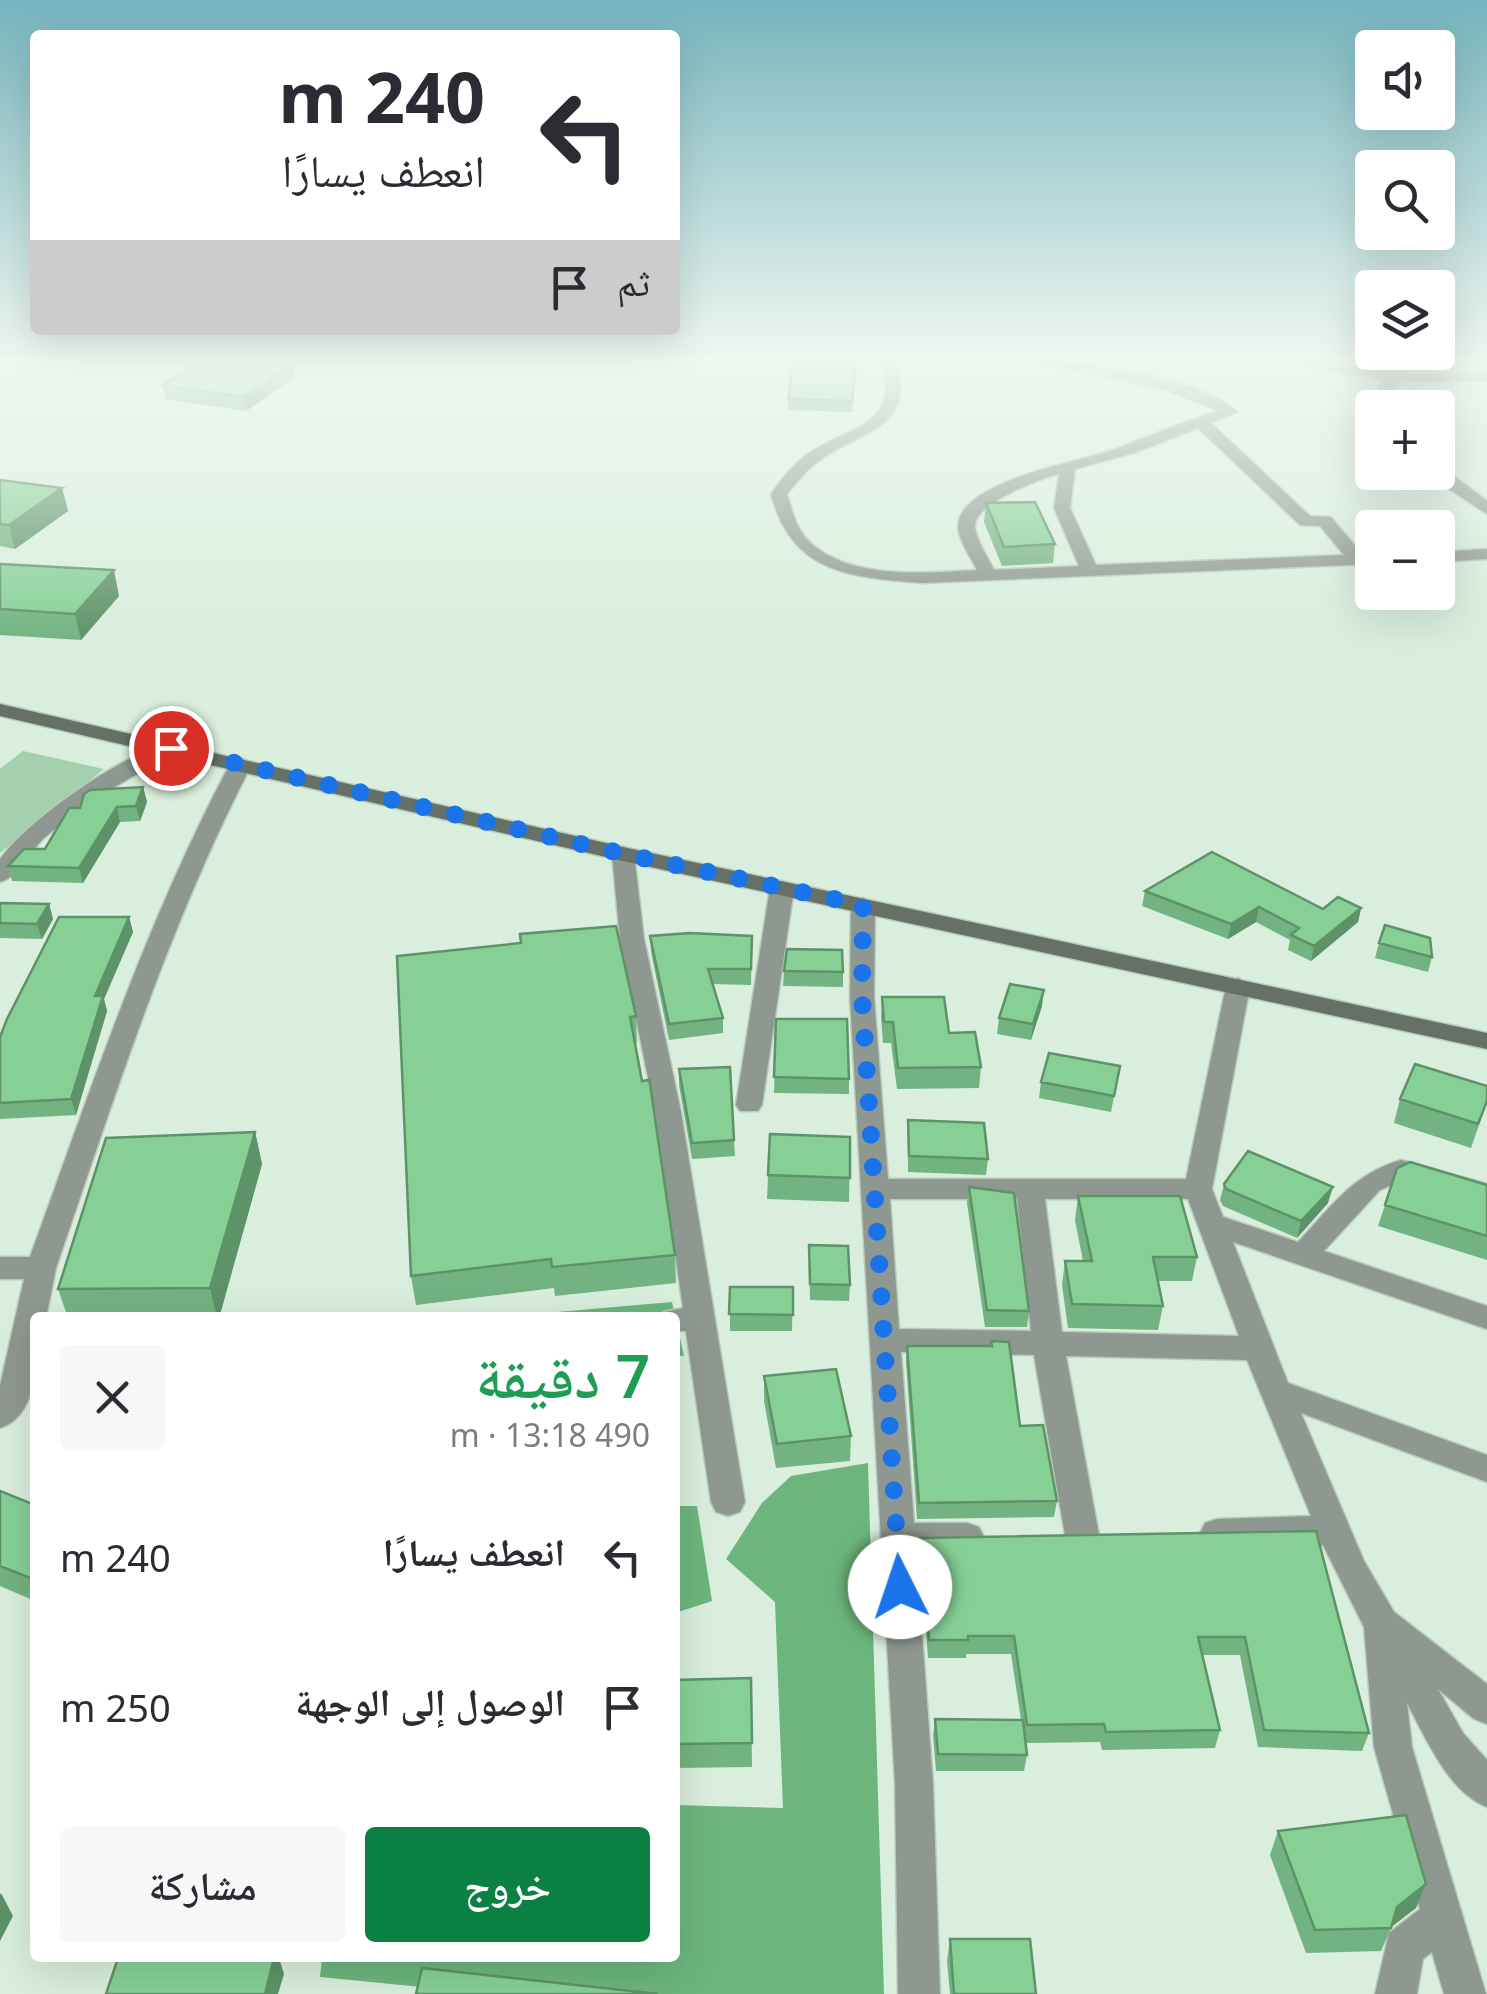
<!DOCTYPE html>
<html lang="ar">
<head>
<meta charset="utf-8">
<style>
	:root { --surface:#fff; --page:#f7f7f7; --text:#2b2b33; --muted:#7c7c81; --accent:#0b8043 }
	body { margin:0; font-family:"Noto Sans","Noto Naskh Arabic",sans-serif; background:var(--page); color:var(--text); direction:rtl; height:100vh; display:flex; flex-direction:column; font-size:38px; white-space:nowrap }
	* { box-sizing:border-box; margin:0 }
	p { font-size:32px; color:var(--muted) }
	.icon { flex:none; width:55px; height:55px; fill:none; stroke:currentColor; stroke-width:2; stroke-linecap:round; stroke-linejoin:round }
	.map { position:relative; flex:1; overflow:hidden; direction:ltr }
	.details { position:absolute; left:30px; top:1312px; width:650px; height:650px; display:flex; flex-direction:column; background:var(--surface); border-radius:10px; box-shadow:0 10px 40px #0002; direction:rtl }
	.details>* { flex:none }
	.hud { position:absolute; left:30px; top:30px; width:650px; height:305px; border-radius:10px; box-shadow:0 10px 40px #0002; direction:rtl; background:#fff; color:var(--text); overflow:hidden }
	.buttons { position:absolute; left:1355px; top:30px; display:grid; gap:20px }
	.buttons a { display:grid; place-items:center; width:100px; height:100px; border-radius:10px; background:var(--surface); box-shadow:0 10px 40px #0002; font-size:50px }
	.pin { position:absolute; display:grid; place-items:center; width:85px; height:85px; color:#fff; margin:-42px; border:5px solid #fff; border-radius:50%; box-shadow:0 2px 10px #0007 }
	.me { position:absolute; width:110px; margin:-55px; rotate:356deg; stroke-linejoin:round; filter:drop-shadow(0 0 8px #0008) }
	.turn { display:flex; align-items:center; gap:35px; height:210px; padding:0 30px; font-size:45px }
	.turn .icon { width:130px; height:130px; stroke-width:2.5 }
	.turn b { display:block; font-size:70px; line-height:85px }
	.then { display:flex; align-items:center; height:95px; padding:0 30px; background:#0003; gap:20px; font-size:38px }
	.round { display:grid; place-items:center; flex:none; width:105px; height:105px; border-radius:10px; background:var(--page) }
	.headline { display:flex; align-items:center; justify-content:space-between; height:170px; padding:0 30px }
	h1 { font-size:60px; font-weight:600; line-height:75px; color:#1e9e55 }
	.cta { display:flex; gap:20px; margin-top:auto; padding:20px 30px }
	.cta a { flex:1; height:115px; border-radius:10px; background:var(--accent); color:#fff; font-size:40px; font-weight:600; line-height:115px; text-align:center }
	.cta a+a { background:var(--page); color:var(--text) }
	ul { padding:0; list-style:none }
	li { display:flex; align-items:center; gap:30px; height:150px; padding:0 30px }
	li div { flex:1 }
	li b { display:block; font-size:38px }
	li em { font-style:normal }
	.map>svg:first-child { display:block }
	.green { fill:#a4d0ad }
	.forest { fill:#6cb57d }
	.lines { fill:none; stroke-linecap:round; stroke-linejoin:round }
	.street-casing { stroke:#b8cbbc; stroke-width:3 }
	.secondary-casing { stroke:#b8cbbc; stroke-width:3 }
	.street { fill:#8f9890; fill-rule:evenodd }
	.secondary { fill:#657167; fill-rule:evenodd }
	.wall { fill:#73b381 }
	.shaded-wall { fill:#5e9269 }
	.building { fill:#86d096; stroke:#5e9269; stroke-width:2.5 }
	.route { stroke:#1a73e8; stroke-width:18; stroke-dasharray:0 32.4 }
</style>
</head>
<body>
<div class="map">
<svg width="1487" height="1994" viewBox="0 0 1487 1994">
	<rect width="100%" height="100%" fill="#d9eedd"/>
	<!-- green -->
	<path class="green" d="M23 751 104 769 0 853V769Z"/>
	<!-- forest -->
	<path class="forest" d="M672 1302 684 1356 675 1355V1318H488Z
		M868 1463 884 1994H492L320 1977 322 1958H675V1805L783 1808 775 1602 726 1559 762 1503 791 1476Z
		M675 1506H697L712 1601 675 1613Z"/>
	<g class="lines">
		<defs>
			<path id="street" d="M882 361H896C916 429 863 430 820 460 807 469 797 482 787 494 792 509 795 525 805 537 844 581 924 573 977 570 971 557 954 535 959 520 971 477 1088 461 1124 446 1155 433 1186 421 1219 411L1165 390 1029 361C1077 360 1204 378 1238 412L1211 423 1310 516 1331 517 1362 554H1372V564L922 583C850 577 792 574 771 494 782 479 793 464 809 453 851 425 900 427 882 361ZM1198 428 1300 525 1320 526 1344 555 1096 565 1070 508 1075 469 1134 453ZM1059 474 1054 508 1079 566 994 570C988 557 976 540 975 526 974 504 1039 479 1059 474Z
				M1285 361H1318L1398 374 1487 373V381L1401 382 1394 387 1396 408H1381L1379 385 1384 380Z
				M1438 464 1487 501V514L1443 485 1432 472H1438Z
				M1487 549V559L1438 562V552Z
				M171 742 178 744 181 748 178 752C131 776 84 803 44 838 31 850 17 878 0 882V859C30 818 121 755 171 742Z
				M241 758 252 764C168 926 115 1096 56 1268L46 1318H35C35 1353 42 1414 0 1428V1386L24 1279H0V1257H30C91 1089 146 922 230 764Z
				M623 847 634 854 644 939 681 1112 745 1502 740 1512 728 1516 716 1512 711 1502 686 1331H675V1318H661L664 1312 683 1308 655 1112 620 939 612 854Z
				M782 881 794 888 762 1105 758 1111H740L736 1105 770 888Z
				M863 898 875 905 874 997 888 1179H1186L1226 986 1238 978 1250 986 1212 1189 1223 1217 1298 1242C1331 1207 1353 1174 1401 1160L1487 1184V1204L1403 1180 1380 1190 1324 1251 1487 1306V1329L1233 1242 1288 1383 1487 1455V1482L1301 1413 1364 1561 1394 1612 1487 1684V1724L1474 1719 1438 1689 1463 1733 1487 1760V1807C1448 1792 1426 1738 1407 1703L1412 1747 1486 1994H1444L1432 1952 1423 1959 1417 1994H1375L1389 1933 1420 1909 1374 1747 1364 1627 1323 1545 1217 1547 1205 1543 1200 1533 1205 1523 1217 1519 1311 1516 1247 1360 1066 1356 1099 1535 1094 1545 1082 1549 1070 1545 1065 1535 1034 1355 901 1352 914 1523H967L979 1527 984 1537 979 1547 967 1551 916 1552 933 1784 940 1994H898L895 1784 850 997 851 905ZM890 1199H1017L1031 1331 899 1329ZM1045 1199H1188L1239 1336 1062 1332Z"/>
			<path id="secondary" d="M0 704 623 847 1487 1033V1049L623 861 0 716Z"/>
		</defs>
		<!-- street casing -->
		<use href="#street" class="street-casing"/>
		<!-- secondary casing -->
		<use href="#secondary" class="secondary-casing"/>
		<!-- street -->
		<use href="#street" class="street"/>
		<!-- secondary -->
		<use href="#secondary" class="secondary"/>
	</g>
	<!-- wall -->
	<path class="wall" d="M203 361H296L293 363 295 377 246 411 165 399 163 385Z
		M856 364 852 412 788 410V399Z
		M0 480 62 488 68 511 15 549 0 546Z
		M986 503 1055 544 1053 563 1002 566 984 522Z
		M0 564 119 596 81 640 0 635Z
		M143 787 147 802 140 821 120 822 83 883 12 881 8 866 45 849 80 808Z
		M1145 891 1323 909 1361 908 1358 922 1311 961 1288 950 1290 940 1256 922 1228 939 1142 906Z
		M0 903 49 904 53 919 42 939 0 938Z
		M129 917 133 932 104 999 107 1011 76 1115 0 1119V1037Z
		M650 936H752L751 985 713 984 723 1018V1033L669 1040 651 952Z
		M1379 943 1432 957 1428 972 1375 958Z
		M397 956 636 1016 637 1043 635 1044 675 1255 676 1283 555 1296 554 1288 416 1305 411 1276Z
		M784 971 843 972V987L783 986Z
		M882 997 949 1033 981 1067 979 1088 897 1089 891 1043H883L881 1017Z
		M1042 1006 1031 1040 997 1034 999 1018Z
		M776 1019 849 1079V1094L774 1093Z
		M1120 1066 1111 1112 1039 1098 1041 1082Z
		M679 1069 734 1140 735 1156 692 1159 679 1085Z
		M1400 1099 1487 1102 1471 1148 1394 1123Z
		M908 1120 988 1159 986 1175 908 1172Z
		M255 1132 262 1164 219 1318H68L58 1289Z
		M850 1137 849 1202 767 1199 768 1175Z
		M1224 1184 1328 1203 1297 1238 1223 1206 1220 1200Z
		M1487 1185V1260L1378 1226 1385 1205Z
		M969 1187 1029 1311 1027 1327H985L967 1203Z
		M1078 1196 1197 1257 1192 1281H1158L1163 1306 1158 1330 1068 1328 1062 1285 1065 1261H1083L1075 1220Z
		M809 1245 850 1285 849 1301 810 1300Z
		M730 1287H793L792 1331H730Z
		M991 1341 1020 1426 1057 1501 1054 1517 917 1519 906 1362 907 1346H990Z
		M764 1376 851 1436 850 1461 776 1468 764 1401Z
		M0 1491 35 1505V1601L0 1586Z
		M1316 1531 1369 1733 1362 1751 1258 1747 1240 1655H1203L1220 1730 1215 1748 1102 1750 1100 1742 1026 1743 1027 1755 1024 1771H936L933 1735 935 1719 1021 1720 1011 1654H966V1658H928L920 1556 922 1538Z
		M751 1678 752 1767 675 1768V1680Z
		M1278 1831 1426 1884 1416 1908 1392 1926 1381 1951 1306 1953 1270 1855Z
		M950 1939 1036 1994H950L947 1961Z"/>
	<!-- shaded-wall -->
	<path class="shaded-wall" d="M283 361H295L293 363 295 377 246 411 244 397Z
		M62 488 68 511 15 549 9 525Z
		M114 570 119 596 81 640 75 614Z
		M143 787 147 802 140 821 136 806Z
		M117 807 120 822 83 883 79 868Z
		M49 904 53 919 42 939 37 924Z
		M1259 907 1256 922 1228 939 1231 924Z
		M1361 908 1358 922 1311 961 1314 946Z
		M129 917 133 932 104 999 107 1011 76 1115 71 1099 95 996Z
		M1044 990 1042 1006 1031 1040 1033 1024Z
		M255 1132 262 1164 219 1318H217L210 1288Z
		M1333 1187 1328 1203 1297 1238 1301 1221Z
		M1426 1884 1416 1908 1390 1928 1397 1907Z
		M1 1893 13 1916 0 1941V1895Z
		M274 1958H279L284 1974 278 1994H265Z"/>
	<!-- building -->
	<path class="building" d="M203 361H290L293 363 244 397 163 385Z
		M794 362 856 364 852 401 788 399Z
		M0 480 62 488 9 525 0 524Z
		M1035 502 1055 544 1004 547 986 503Z
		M0 564 114 570 75 614 0 609Z
		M143 787 136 806 117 807 79 868 8 866 24 849H45L69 808H80L84 794 90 790Z
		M1212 852 1323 909 1338 897 1361 908 1314 946 1291 935 1299 928 1259 907 1231 924 1145 891Z
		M0 903 49 904 37 924 0 923Z
		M59 917H129L95 996H103L71 1099 0 1103V1037L7 1019Z
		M1385 925 1430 938 1432 957 1379 943Z
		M616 926 636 1016 630 1017 642 1081 649 1080 650 1084 675 1255 552 1267 551 1259 411 1276 397 956 521 943 520 934Z
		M690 933 752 936 751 969H708L723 1018 669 1024 650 936Z
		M787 949 842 950 843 972 784 971Z
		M1010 984 1044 990 1033 1024 999 1018Z
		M882 997H944L949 1033 975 1032 981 1067 898 1068 893 1022H884Z
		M776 1019H847L849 1079 774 1077Z
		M1049 1053 1120 1066 1114 1096 1041 1082Z
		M1415 1064 1487 1086V1101L1478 1124 1400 1099Z
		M730 1067 734 1140 692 1143 679 1069Z
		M908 1120 984 1123 988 1159 909 1156Z
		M255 1132 210 1288 58 1289 106 1138Z
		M770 1134 850 1137V1178L768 1175Z
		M1248 1151 1333 1187 1301 1221 1226 1189 1224 1184Z
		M1410 1162 1487 1185V1236L1385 1205 1397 1168Z
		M969 1187 1014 1193 1029 1311 987 1310Z
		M1078 1196H1180L1197 1257H1153L1163 1306 1072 1304 1065 1261H1092Z
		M809 1245 848 1246 850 1285 810 1284Z
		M730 1287H793V1315L729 1314Z
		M991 1341 1009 1342 1020 1426 1043 1425 1057 1501 919 1503 907 1346H992Z
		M836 1369 851 1436 777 1444 764 1376Z
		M0 1491 35 1505V1580L0 1566Z
		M1316 1531 1369 1733 1264 1730 1245 1637H1198L1220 1730 1106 1732 1104 1724 1027 1725 1014 1636H968V1640H929L922 1538Z
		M751 1678 752 1743 675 1744V1680Z
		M935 1719 1023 1720 1027 1755 938 1754Z
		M1406 1815 1426 1884 1397 1907 1391 1928 1315 1930 1278 1831Z
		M950 1939H1030L1036 1994H954Z
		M118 1958H274L265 1994H106Z
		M422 1968 658 1994H416Z"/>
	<!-- sky -->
	<linearGradient id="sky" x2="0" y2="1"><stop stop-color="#76b4bd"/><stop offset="0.56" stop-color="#eef7f0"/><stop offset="1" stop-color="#eef7f0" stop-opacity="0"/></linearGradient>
	<rect width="1487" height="640" fill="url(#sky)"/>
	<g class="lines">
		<!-- route -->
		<path class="route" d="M171 748 624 854 863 905 862 997 900 1587"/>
	</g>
</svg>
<div class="buttons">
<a><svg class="icon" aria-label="sound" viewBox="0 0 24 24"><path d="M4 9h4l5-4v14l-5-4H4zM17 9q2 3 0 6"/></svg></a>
<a><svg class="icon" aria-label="search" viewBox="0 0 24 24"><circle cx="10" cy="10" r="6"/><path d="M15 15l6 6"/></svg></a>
<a><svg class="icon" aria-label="layers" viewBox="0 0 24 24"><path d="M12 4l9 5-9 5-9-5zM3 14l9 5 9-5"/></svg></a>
<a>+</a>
<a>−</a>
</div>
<div class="pin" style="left:171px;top:748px;background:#d93025"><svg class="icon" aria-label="arrive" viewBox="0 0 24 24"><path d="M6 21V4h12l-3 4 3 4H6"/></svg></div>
<svg class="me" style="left:900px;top:1587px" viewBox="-20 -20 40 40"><circle r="19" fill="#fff"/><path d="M0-13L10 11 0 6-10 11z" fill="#1a73e8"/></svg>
<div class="hud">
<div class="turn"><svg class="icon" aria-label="left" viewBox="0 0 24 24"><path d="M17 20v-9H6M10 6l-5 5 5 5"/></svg><div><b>240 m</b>انعطف يسارًا</div></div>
<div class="then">ثم<svg class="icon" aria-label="arrive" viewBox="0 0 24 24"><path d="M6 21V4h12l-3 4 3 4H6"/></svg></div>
</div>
<section class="details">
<div class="headline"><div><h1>7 دقيقة</h1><p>490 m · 13:18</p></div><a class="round"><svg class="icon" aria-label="close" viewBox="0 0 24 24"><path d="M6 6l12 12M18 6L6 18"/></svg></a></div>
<ul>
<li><svg class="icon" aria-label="left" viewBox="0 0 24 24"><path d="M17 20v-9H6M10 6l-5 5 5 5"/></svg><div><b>انعطف يسارًا</b></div><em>240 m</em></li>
<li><svg class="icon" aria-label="arrive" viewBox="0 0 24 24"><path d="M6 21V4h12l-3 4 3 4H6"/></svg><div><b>الوصول إلى الوجهة</b></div><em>250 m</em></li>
</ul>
<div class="cta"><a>خروج</a><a>مشاركة</a></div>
</section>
</div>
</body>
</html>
